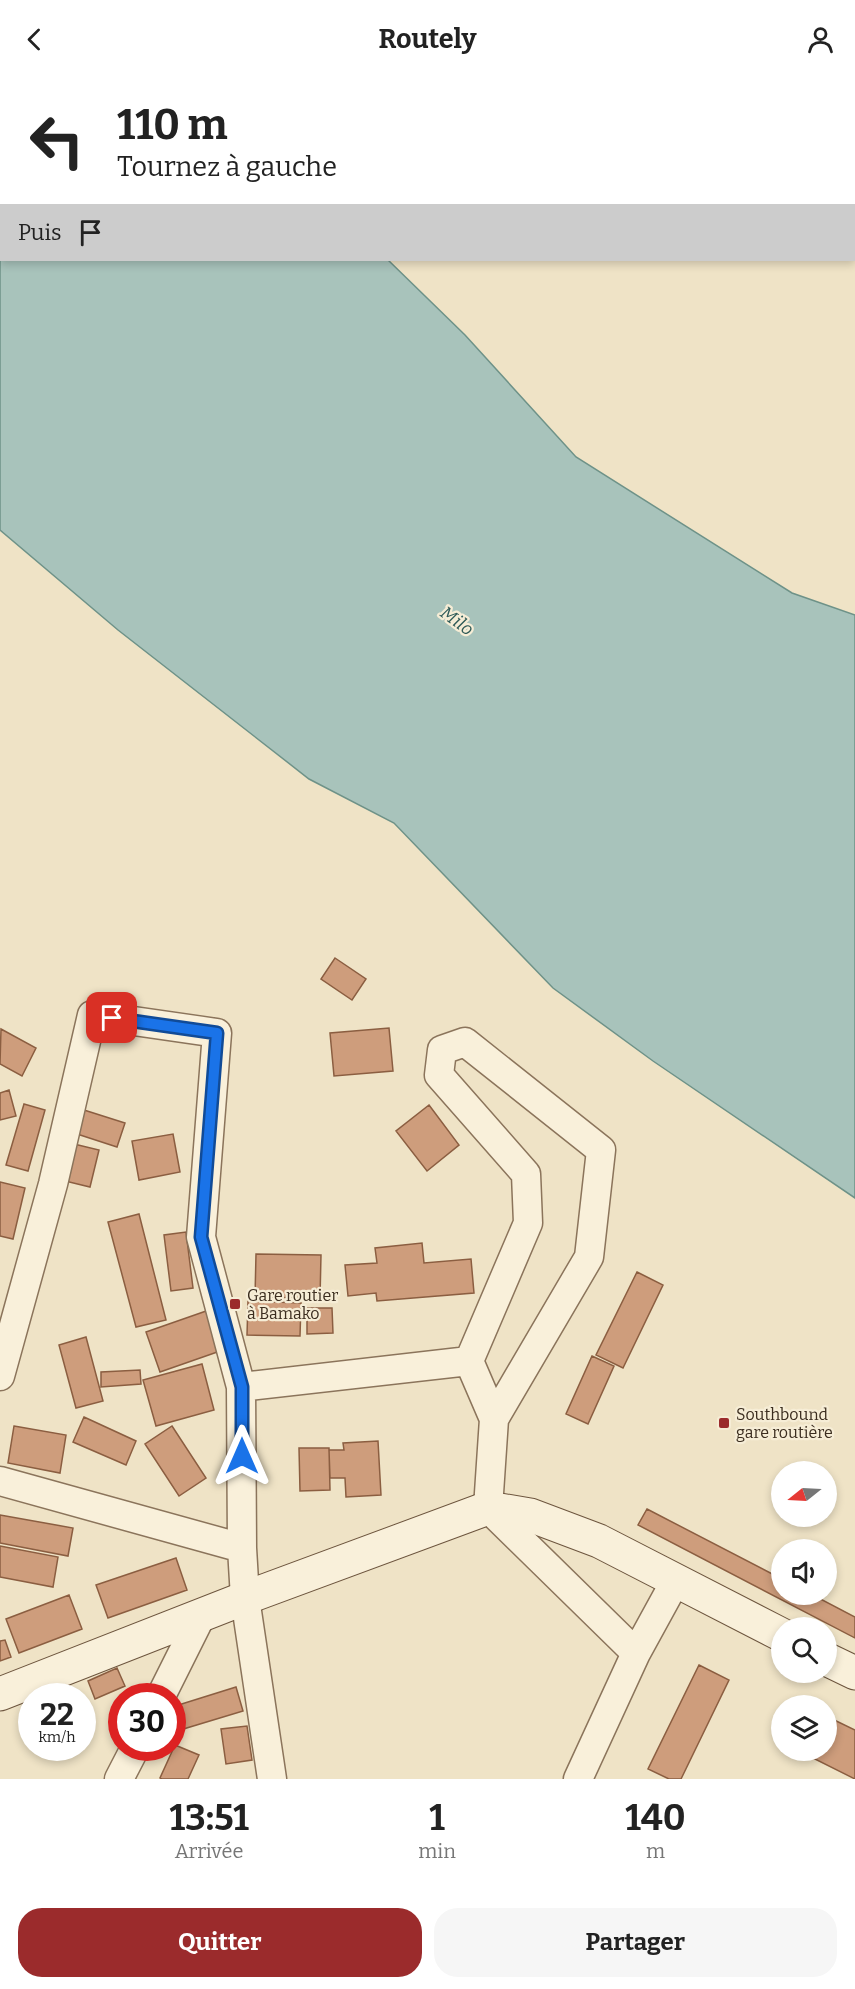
<!DOCTYPE html>
<html lang="fr">
<head>
<meta charset="utf-8">
<style>
	:root { --surface:#fff; --page:#f6f6f6; --text:#222; --muted:#767676; --accent:#9b2b2c }
	body { margin:0; font-family:Bitter,serif; background:var(--page); color:var(--text); height:100vh; display:flex; flex-direction:column; font-size:22px; white-space:nowrap }
	* { box-sizing:border-box; margin:0 }
	p { font-size:20px; color:var(--muted) }
	.icon { flex:none; width:33px; height:33px; fill:none; stroke:currentColor; stroke-width:2; stroke-linecap:round; stroke-linejoin:round }
	.map { position:relative; height:1701px; overflow:hidden }
	.panel { display:flex; flex-direction:column; background:var(--surface); flex:1 }
	.panel>* { flex:none }
	.top-card { position:absolute; left:0px; top:0px; width:855px; height:183px; box-shadow:0 3px 9px #0003; background:#fff; color:var(--text); overflow:hidden }
	.needle { width:39px; rotate:252deg }
	.buttons { position:absolute; left:771px; top:1383px; display:grid; gap:12px }
	.buttons a { display:grid; place-items:center; width:66px; height:66px; border-radius:50%; background:var(--surface); box-shadow:0 3px 9px #0003; font-size:30px }
	.speed { position:absolute; left:18px; top:1605px; display:flex; gap:12px; font-size:30px; font-weight:700; text-align:center }
	.speed>* { display:grid; place-content:center; width:78px; height:78px; border-radius:50%; background:var(--surface); box-shadow:0 3px 9px #0003; line-height:1 }
	.speed small { font-size:15px; font-weight:400 }
	.speed .limit { border:9px solid #d22; background:#fff; color:#111 }
	.pin { position:absolute; display:grid; place-items:center; width:51px; height:51px; color:#fff; margin:-26px; border-radius:12px; box-shadow:0 3px 9px #0006 }
	.me { position:absolute; width:66px; margin:-33px; rotate:0deg; stroke-linejoin:round; filter:drop-shadow(0 0 4px #0008) }
	.turn { display:flex; align-items:center; gap:21px; height:126px; padding:0 18px; font-size:27px }
	.turn .icon { width:78px; height:78px; stroke-width:2.5 }
	.turn b { display:block; font-size:42px; line-height:51px }
	.then { display:flex; align-items:center; height:57px; padding:0 18px; background:#0003; gap:12px; font-size:22px }
	.eta { display:flex; justify-content:space-evenly; align-items:center; height:102px; text-align:center }
	.eta b { font-size:36px; font-weight:700; line-height:42px }
	.primary-button { display:flex; gap:12px; margin-top:auto; padding:12px 18px }
	.primary-button a { flex:1; height:69px; border-radius:24px; background:var(--accent); color:#fff; font-size:24px; font-weight:700; line-height:69px; text-align:center }
	.primary-button a+a { background:var(--page); color:var(--text) }
	header { display:flex; justify-content:space-between; align-items:center; height:78px; padding:0 18px; background:var(--surface); font-size:27px; font-weight:700 }
	.map>svg:first-child { display:block }
	.water { fill:#a8c3bb; stroke:#6e9288; stroke-width:1.5 }
	.building { fill:#ce9d7c; stroke:#8b5e41; stroke-width:1.5 }
	.lines { fill:none; stroke-linecap:round; stroke-linejoin:round }
	.street-casing { stroke:#8b745b; stroke-width:31 }
	.secondary-casing { stroke:#6d553e; stroke-width:35 }
	.path { stroke:#8b745b; stroke-width:4; stroke-dasharray:4.5 3; stroke-linecap:butt }
	.street { stroke:#f9f0da; stroke-width:28 }
	.secondary { stroke:#f9f0da; stroke-width:33 }
	.route-casing { stroke:#114b97; stroke-width:15 }
	.route { stroke:#1a73e8; stroke-width:10 }
	.poi-dot { fill:#9b2b2c; stroke:#f6edd6; stroke-width:2 }
	.labels { text-anchor:middle; dominant-baseline:central; stroke-width:4.5; stroke-linejoin:round; paint-order:stroke }
	.poi-label { font-size:16px; fill:#3b2d1f; stroke:#f6edd6; text-anchor:start }
	.water-label { font-size:18px; font-style:italic; fill:#2f5b58; stroke:#f6edd6 }
</style>
</head>
<body>
<header><svg class="icon" aria-label="back" viewBox="0 0 24 24"><path d="M15 5l-7 7 7 7"/></svg>Routely<svg class="icon" aria-label="person" viewBox="0 0 24 24"><circle cx="12" cy="8" r="4"/><path d="M4 21q1-7 8-7t8 7"/></svg></header>
<div class="map">
<svg width="855" height="1701" viewBox="0 0 855 1701">
	<rect width="100%" height="100%" fill="#efe3c6"/>
	<!-- water -->
	<path class="water" d="M0 0 234 1 2 2V182H388L465 257 576 379 792 515 855 537V1120L653 983 553 910 394 745 309 701 118 552 0 452Z"/>
	<!-- building -->
	<path class="building" d="M335 880 366 901 352 922 321 901Z
		M389 950 393 993 334 998 330 955Z
		M1 951 36 970 22 998 0 986Z
		M9 1012 16 1038 0 1042V1015Z
		M24 1026 45 1032 28 1093 6 1087Z
		M429 1027 459 1067 427 1093 396 1053Z
		M84 1032 125 1045 117 1069 77 1056Z
		M173 1056 180 1094 139 1102 132 1063Z
		M74 1066 99 1072 90 1109 65 1103Z
		M0 1104 25 1110 13 1161 0 1158Z
		M139 1136 166 1242 136 1249 108 1144Z
		M186 1154 193 1210 171 1213 164 1157Z
		M422 1165 424 1185 471 1181 474 1215 377 1223 376 1215 348 1218 345 1187 377 1185 375 1170Z
		M256 1176 321 1177 320 1220 255 1219Z
		M637 1194 663 1207 623 1290 596 1277Z
		M248 1223 301 1225 300 1258 247 1257Z
		M307 1230H332L333 1255 307 1256Z
		M209 1232 223 1272 160 1294 146 1254Z
		M86 1259 103 1323 76 1330 59 1267Z
		M592 1278 614 1288 588 1346 566 1336Z
		M202 1286 214 1332 156 1348 143 1302Z
		M140 1292 141 1306 101 1309V1294Z
		M84 1339 136 1363 126 1387 73 1364Z
		M14 1348 66 1357 60 1395 8 1385Z
		M172 1348 206 1400 179 1418 145 1366Z
		M378 1363 381 1417 346 1419 345 1400H330L329 1372H344L343 1365Z
		M299 1370H329L330 1412 300 1413Z
		M647 1431 782 1501V1516H811L855 1539V1560L638 1447Z
		M0 1437 73 1450 68 1478 0 1465Z
		M0 1468 58 1479 53 1509 0 1499Z
		M176 1480 187 1512 108 1540 96 1507Z
		M69 1517 82 1551 19 1575 6 1541Z
		M5 1562 11 1579 0 1583V1563Z
		M699 1587 729 1602 681 1701H669L648 1691Z
		M117 1590 125 1608 95 1621 88 1603Z
		M236 1609 243 1633 180 1652 172 1629Z
		M826 1638 855 1652V1701L797 1672H826Z
		M247 1648 252 1682 226 1686 221 1651Z
		M175 1667 199 1677 188 1701H162L160 1700Z"/>
	<g class="lines">
		<defs>
			<path id="street" d="M469 1283 528 1145 526 1096 439 997 442 972 465 964 601 1072 589 1179 494 1341
				M0 1298 53 1106 92 937 217 955 201 1159 241 1309 242 1470
				M241 1309 469 1283 494 1341 488 1430 636 1575
				M0 1403 242 1470 245 1520 272 1701
				M161 1618 201 1538
				M119 1701 135 1670
				M578 1701 636 1575 676 1502"/>
			<path id="secondary" d="M826 1581 855 1595
				M0 1616 245 1520 488 1430 530 1437 599 1463 782 1557"/>
		</defs>
		<!-- street casing -->
		<use href="#street" class="street-casing"/>
		<!-- secondary casing -->
		<use href="#secondary" class="secondary-casing"/>
		<!-- path -->
		<path class="path" d="M767 0 768 2
			M854 80H855"/>
		<!-- street -->
		<use href="#street" class="street"/>
		<!-- secondary -->
		<use href="#secondary" class="secondary"/>
	</g>
	<g class="lines">
		<defs>
			<path id="route" d="M112 940 217 955 201 1159 242 1309V1378"/>
		</defs>
		<!-- route casing -->
		<use href="#route" class="route-casing"/>
		<!-- route -->
		<use href="#route" class="route"/>
	</g>
	<!-- markers -->
	<g class="poi-dot">
		<rect x="229" y="1220" width="12" height="12" rx="3"/>
		<rect x="718" y="1339" width="12" height="12" rx="3"/>
	</g>
	<g class="labels">
		<!-- poi labels -->
		<g class="poi-label">
			<text x="247" y="1217">Gare routier<tspan x="247" dy="18">à Bamako</tspan></text>
			<text x="736" y="1336">Southbound<tspan x="736" dy="18">gare routière</tspan></text>
		</g>
		<!-- water labels -->
		<g class="water-label">
			<text transform="translate(457 543) rotate(36)">Milo</text>
		</g>
	</g>
</svg>
<div class="buttons">
<a><svg class="needle" viewBox="-14 -14 28 28"><path d="M0-13l5 13h-10z" fill="#e53935"/><path d="M0 13l5-13h-10z" fill="#767676"/></svg></a>
<a><svg class="icon" aria-label="sound" viewBox="0 0 24 24"><path d="M4 9h4l5-4v14l-5-4H4zM17 9q2 3 0 6"/></svg></a>
<a><svg class="icon" aria-label="search" viewBox="0 0 24 24"><circle cx="10" cy="10" r="6"/><path d="M15 15l6 6"/></svg></a>
<a><svg class="icon" aria-label="layers" viewBox="0 0 24 24"><path d="M12 4l9 5-9 5-9-5zM3 14l9 5 9-5"/></svg></a>
</div>
<div class="speed"><div>22<small>km/h</small></div><div class="limit">30</div></div>
<div class="pin" style="left:112px;top:940px;background:#d93025"><svg class="icon" aria-label="arrive" viewBox="0 0 24 24"><path d="M6 21V4h12l-3 4 3 4H6"/></svg></div>
<svg class="me" style="left:242px;top:1378px" viewBox="-20 -20 40 40"><path d="M0-17L14 15 0 8-14 15z" fill="#1a73e8" stroke="#fff" stroke-width="4"/></svg>
<div class="top-card">
<div class="turn"><svg class="icon" aria-label="left" viewBox="0 0 24 24"><path d="M17 20v-9H6M10 6l-5 5 5 5"/></svg><div><b>110 m</b>Tournez à gauche</div></div>
<div class="then">Puis<svg class="icon" aria-label="arrive" viewBox="0 0 24 24"><path d="M6 21V4h12l-3 4 3 4H6"/></svg></div>
</div>
</div>
<section class="panel">
<div class="eta">
<div><b>13:51</b><p>Arrivée</p></div>
<div><b>1</b><p>min</p></div>
<div><b>140</b><p>m</p></div>
</div>
<div class="primary-button"><a>Quitter</a><a>Partager</a></div>
</section>
</body>
</html>
